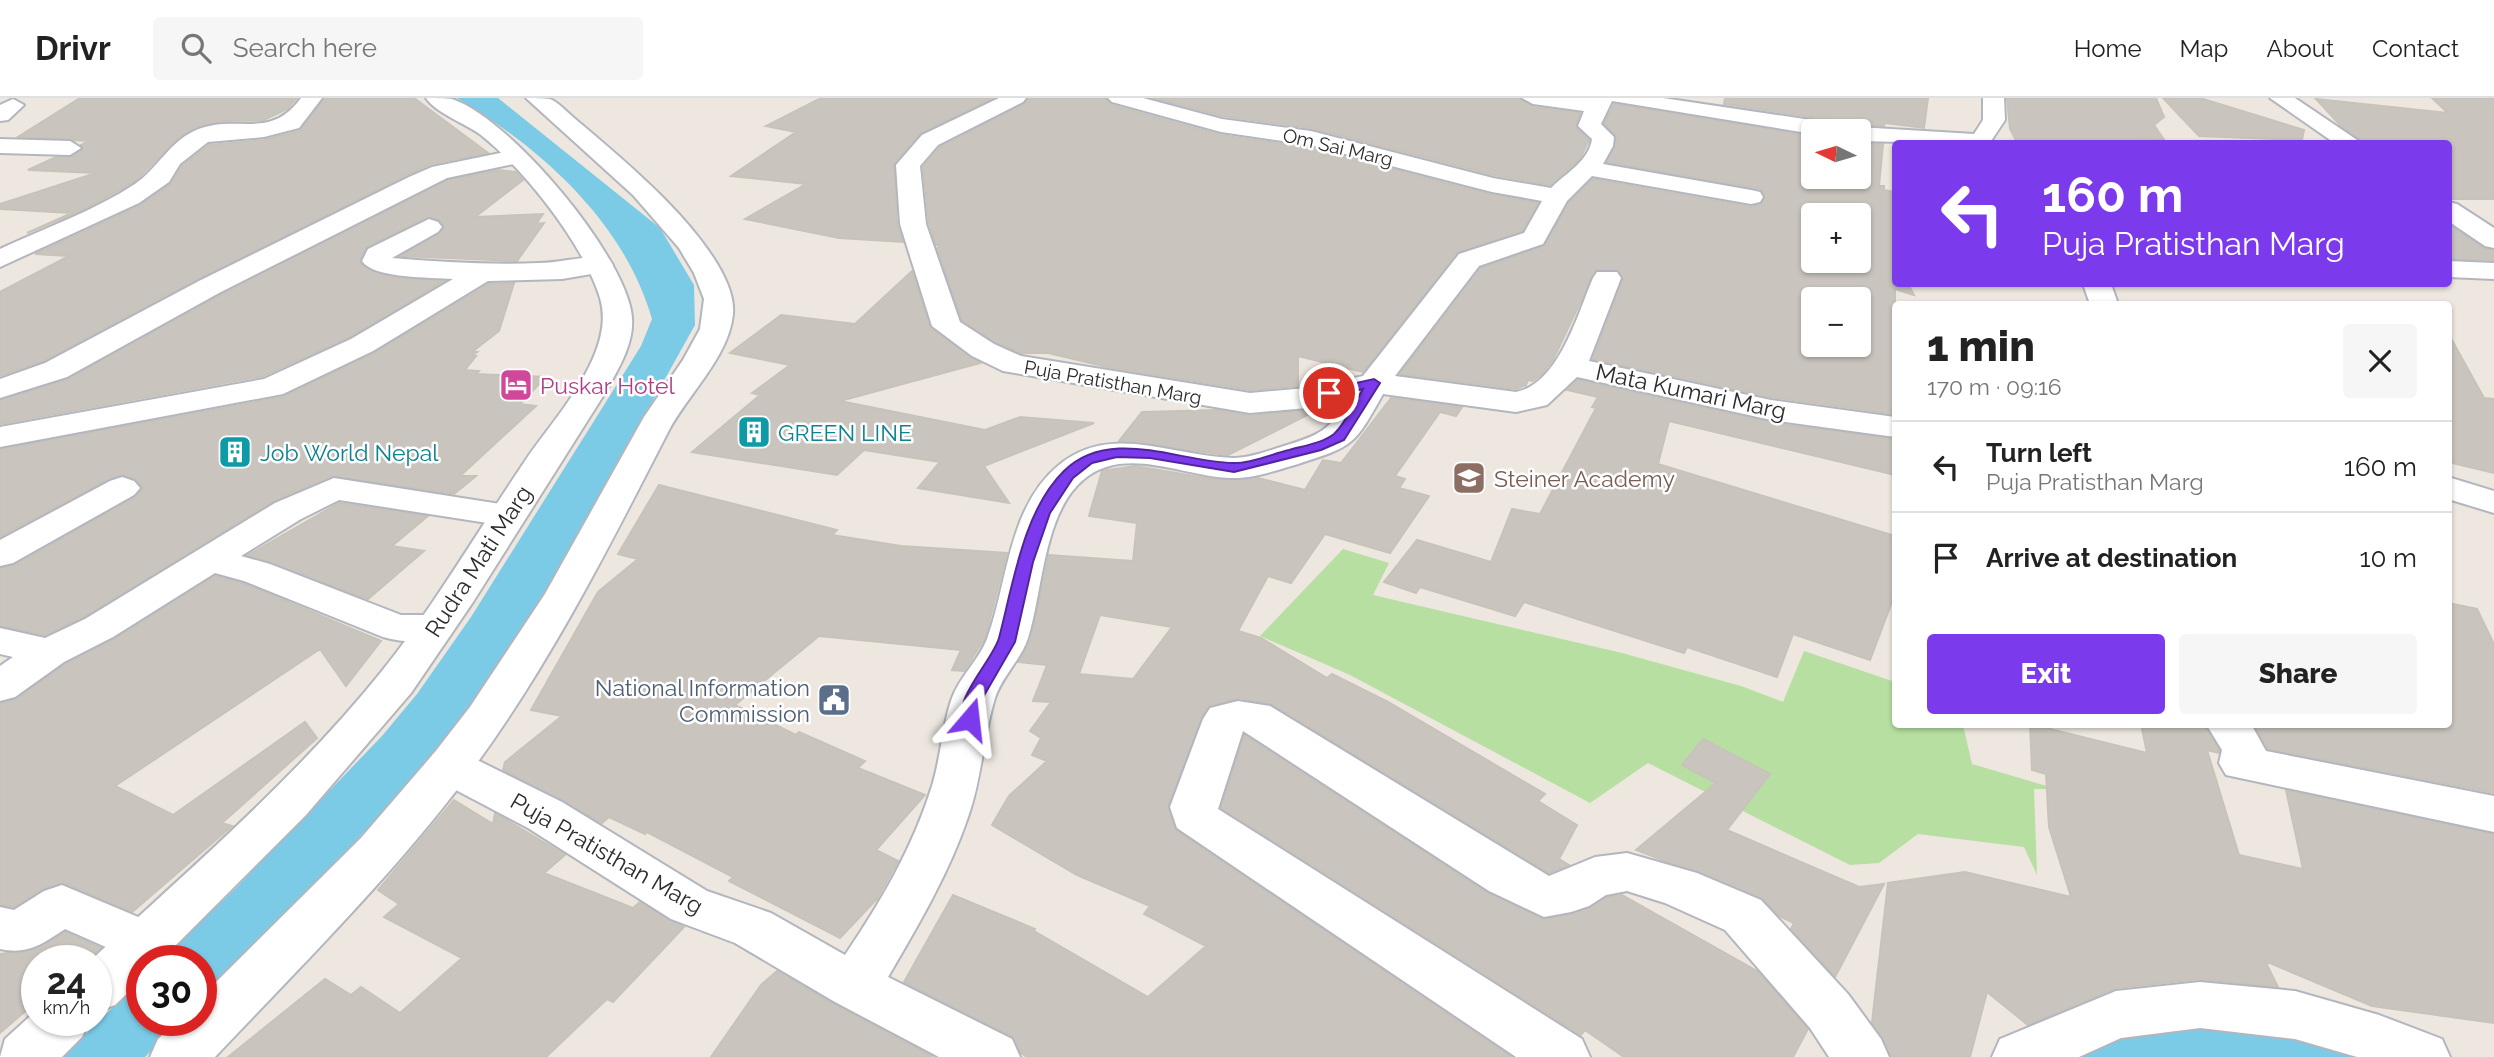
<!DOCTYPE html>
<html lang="en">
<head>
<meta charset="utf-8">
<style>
	:root { --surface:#fff; --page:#f6f6f6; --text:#222; --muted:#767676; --line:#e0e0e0; --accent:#7c3aed }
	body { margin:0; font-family:Raleway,sans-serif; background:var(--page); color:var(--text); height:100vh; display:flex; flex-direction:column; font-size:26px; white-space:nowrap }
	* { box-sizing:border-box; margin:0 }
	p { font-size:23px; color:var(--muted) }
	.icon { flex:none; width:38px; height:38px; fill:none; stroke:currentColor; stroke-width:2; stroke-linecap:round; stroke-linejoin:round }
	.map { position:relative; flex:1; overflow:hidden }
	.details { position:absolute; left:1892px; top:203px; width:560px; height:427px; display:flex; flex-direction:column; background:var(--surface); border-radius:7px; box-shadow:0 2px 5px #0004 }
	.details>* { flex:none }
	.top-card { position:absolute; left:1892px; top:42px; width:560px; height:147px; border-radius:7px; box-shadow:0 2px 5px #0004; background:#7c3aed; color:#fff; overflow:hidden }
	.needle { width:46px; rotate:275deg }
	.controls { position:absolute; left:1801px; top:21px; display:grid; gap:14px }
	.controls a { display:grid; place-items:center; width:70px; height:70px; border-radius:7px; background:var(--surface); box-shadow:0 2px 5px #0004; font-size:35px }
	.speed { position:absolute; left:21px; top:847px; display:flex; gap:14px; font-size:35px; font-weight:700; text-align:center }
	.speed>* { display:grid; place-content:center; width:91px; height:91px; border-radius:50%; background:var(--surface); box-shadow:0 2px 5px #0004; line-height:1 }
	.speed small { font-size:18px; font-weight:400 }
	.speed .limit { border:10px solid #d22; background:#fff; color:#111 }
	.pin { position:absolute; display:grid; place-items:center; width:60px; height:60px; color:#fff; margin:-30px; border:4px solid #fff; border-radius:50%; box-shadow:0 2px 7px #0007 }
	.me { position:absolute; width:77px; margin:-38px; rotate:17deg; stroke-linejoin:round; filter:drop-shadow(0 0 5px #0008) }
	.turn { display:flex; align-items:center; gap:24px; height:147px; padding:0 35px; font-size:32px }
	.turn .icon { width:91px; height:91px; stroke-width:2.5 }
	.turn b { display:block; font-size:49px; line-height:60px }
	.round { display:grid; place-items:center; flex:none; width:74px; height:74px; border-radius:7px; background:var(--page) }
	.headline { display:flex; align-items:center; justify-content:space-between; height:119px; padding:0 35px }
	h1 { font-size:42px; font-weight:800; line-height:52px }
	.primary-button { display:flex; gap:14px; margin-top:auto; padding:14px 35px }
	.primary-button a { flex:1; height:80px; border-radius:7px; background:var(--accent); color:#fff; font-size:28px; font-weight:800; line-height:80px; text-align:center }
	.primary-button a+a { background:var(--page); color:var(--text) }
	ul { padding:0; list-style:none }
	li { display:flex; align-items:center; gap:21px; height:91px; padding:0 35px; border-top:2px solid var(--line) }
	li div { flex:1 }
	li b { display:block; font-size:26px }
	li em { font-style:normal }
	header { display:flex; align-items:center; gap:42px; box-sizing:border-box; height:98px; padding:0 35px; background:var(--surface); border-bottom:2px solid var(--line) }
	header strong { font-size:33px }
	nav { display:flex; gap:38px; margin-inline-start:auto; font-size:24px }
	.search { width:490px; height:63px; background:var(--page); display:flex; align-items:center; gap:18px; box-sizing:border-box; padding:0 24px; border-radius:7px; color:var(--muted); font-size:26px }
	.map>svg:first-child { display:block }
	.green { fill:#b6dfa1 }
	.water { fill:#7bcbe6 }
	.building { fill:#c9c5be; stroke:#c8c3b9; stroke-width:2; fill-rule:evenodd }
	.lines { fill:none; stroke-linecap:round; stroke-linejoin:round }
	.minor-casing { stroke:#b3b6be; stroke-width:4 }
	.tertiary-casing { stroke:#b3b6be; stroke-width:4 }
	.minor { fill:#fff; fill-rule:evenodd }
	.tertiary { fill:#fff; fill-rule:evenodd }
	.route { fill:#7c3aed; stroke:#51269a; stroke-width:2 }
	.labels { text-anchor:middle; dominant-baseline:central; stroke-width:5; stroke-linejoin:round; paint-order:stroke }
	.far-street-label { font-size:19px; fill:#2c2c2c; stroke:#fff }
	.hotel-label { font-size:23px; fill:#b23c85; stroke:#fff; text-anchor:start }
	.street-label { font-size:23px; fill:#2c2c2c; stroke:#fff }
	.culture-label { font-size:23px; fill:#0d838f; stroke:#fff; text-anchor:start }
	.education-label { font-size:23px; fill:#785e54; stroke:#fff; text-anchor:start }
	.service-label { font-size:23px; fill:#4e5e75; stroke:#fff; text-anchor:end }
</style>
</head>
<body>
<header>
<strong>Drivr</strong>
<div class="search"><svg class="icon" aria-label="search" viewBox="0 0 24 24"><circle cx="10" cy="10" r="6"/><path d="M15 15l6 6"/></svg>Search here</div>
<nav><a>Home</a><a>Map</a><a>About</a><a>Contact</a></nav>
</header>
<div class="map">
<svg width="2494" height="959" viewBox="0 0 2494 959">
	<rect width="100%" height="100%" fill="#ede7e0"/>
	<!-- green -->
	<path class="green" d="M1343 451 1389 465 1373 497 1622 555 1741 588 1783 604 1804 553 1895 584V626L1963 627 1972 666 2057 691H2034L2037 777 2024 749 1918 736 1879 765 1850 767 1648 665 1590 705 1350 577 1260 538Z"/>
	<!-- water -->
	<path class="water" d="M457 0H498L660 130 694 187 695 227 503 571 463 625 366 732 201 903V863H161L236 790 382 638 417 596 471 519 641 248 652 221C624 124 542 51 457 0Z
		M142 881V922H182L145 959H62Z
		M2215 921 2371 959H2060L2111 936Z"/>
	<!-- building -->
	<path class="building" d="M80 0H297L287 11 264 22 224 23 193 31 176 42 134 84 85 111 27 135 72 115 0 111V106L96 75 28 72 56 59H71L82 52 81 47 89 43 18 39Z
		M325 0H414L488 55 431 66 408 77 198 181 44 263 0 278V194L69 158 35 156 141 107 171 86 182 68 209 47 264 42 300 33Z
		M821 0H993L921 35 894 65 897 126 903 144 839 140 745 121 806 86 731 78 796 34 766 28Z
		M1029 0H1105L1111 7 1220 37 1309 50 1492 97 1538 105 1522 133 1457 154 1363 274 1298 258V288L1250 292 1107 269 1048 255H1020L995 244 962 222 937 150 941 147H936L929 125 923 69 940 49 1024 6Z
		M1153 0H1520L1533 9 1580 15 1575 29 1589 42 1580 61 1550 87 1494 77 1311 30 1223 18Z
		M1725 0H1928L1924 30 1885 25 1884 28 1858 26 1849 30 1838 23 1724 6Z
		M2007 0H2156L2164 19 2154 27 2165 43 2143 41 2144 46H2018L2010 31Z
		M2163 0H2200L2304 32 2302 42 2199 38Z
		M2432 0H2494V101H2448V46H2365L2341 28 2316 1 2448 15Z
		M1614 6 1813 38V79H1858V46H1883L1879 88H1884V92L1895 94V186H1908L1914 197 1895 191V316L1771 299 1593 261 1623 181 1617 171 1595 173 1553 262 1542 276 1533 283 1528 282 1526 287 1516 291 1400 276 1481 170 1544 148 1569 105 1593 81 1751 109 1762 105 1765 98 1761 91 1607 64 1617 39 1604 25ZM1813 117H1858V163H1813ZM1813 201H1858V247H1813Z
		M498 72 516 74 523 82 475 119 543 116 536 126 544 125 517 163 401 158 444 131 440 122 428 119 367 149 359 163 367 171 390 179 444 183 350 239 263 278 0 326V302L68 281 220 197 448 82Z
		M2448 126 2484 150 2494 152V162L2452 161 2448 157Z
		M912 173 930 230 980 265 840 303 985 332 1020 319 1094 325 984 368 1009 405 918 390 940 364 864 352 837 377 692 354 760 297 752 295 790 267 730 255 781 217 855 226Z
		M514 185 499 233 472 254H477L472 258H476L465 272 479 273 476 276 546 279 520 306 536 308 460 378H476L454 396 333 378 274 403 84 519 45 537 0 528V470L14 467 135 399 143 390 135 381 123 377 109 381 0 439V351L283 299 374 255 489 186Z
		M2448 235 2484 300 2494 301V375L2448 364Z
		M1578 282 1771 325 1895 341V377L1669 323 1658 366 1895 438V496L1870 562 1793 536 1777 579 1687 549 1684 555 1524 504 1515 518 1420 489 1416 495 1384 484 1417 442 1491 464 1512 411 1540 416 1596 310 1592 309 1598 299 1567 292Z
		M1391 300 1462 309 1456 318 1440 314 1395 378 1405 381 1399 390 1429 398 1390 455 1325 436 1291 485 1268 478 1238 533 1261 540 1327 580 1332 576 1388 604 1545 696 1538 703 1577 727 1559 761 1569 767 1549 775 1271 606 1238 600 1208 609 1201 620 1168 710 1176 732 1511 959H1027L1021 955 1013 939 904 884 953 797 1035 831 1034 833 1148 899 1206 848 1144 816 1150 808 1077 777 992 727 1009 698 1047 663 1032 657 1041 640 1030 633 1051 604 1033 603 1047 567 1018 564 1031 541 1049 457 1133 463 1137 425 1089 418 1102 373 1135 368 1212 381 1258 380 1305 392 1323 362 1341 365ZM1100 517 1172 529 1133 581 1079 576Z
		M1321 310 1228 357 1119 343 1142 314 1217 312 1250 318Z
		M659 387 837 432 832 437 901 448 1007 455 985 540 964 573 952 572 961 552 819 538 735 607 796 637 799 634 865 663 858 670 925 697 876 752 898 763 877 801 840 840 729 783 733 779 647 734 645 736 609 719 602 725 503 672 505 664 562 618 531 612 598 494 638 461 618 456Z
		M339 405 428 418 392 448 424 453 368 501 248 457Z
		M215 478 243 485 381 543 346 588 320 551 115 688 173 717 305 624 317 640 222 725 232 728 132 814 63 785 43 791 14 809 0 807V605L17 601 65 566 114 541Z
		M2448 505 2477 511 2494 546V695L2268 651 2254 626H2448Z
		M2030 626 2147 655 2141 626H2204L2219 652V655L2207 652 2239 757 2303 771 2286 692 2494 736V925L2372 908 2265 863 2278 889 2200 881 2116 890 2028 927 1987 894 1970 959H1891L1872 924 1888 785 1965 774 2071 799 2049 729 2046 676 2032 672Z
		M1244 637 1488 795 1543 821 1572 816 1607 799 1622 797 1757 873 1808 931 1793 959H1624L1585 932 1581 937 1221 710Z
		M1703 641 1770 676 1727 732 1859 789 1884 786 1835 879 1791 831 1794 825 1781 819 1762 800 1636 752 1716 685 1682 667Z
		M454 702 493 726 495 715 565 757 544 775 633 810 640 804 684 829 613 904 607 901 546 959H228L325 881 351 897 361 889 400 915 462 860 384 819 399 806 378 792Z
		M65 834 101 850 87 863H37V903L0 935V856L35 851Z
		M777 873 834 906 933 959H711L761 887Z"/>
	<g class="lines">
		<defs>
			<path id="minor" d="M301 0H322L299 30 264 39 208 44 180 66 169 84 139 105 0 169V151C45 130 94 113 135 86 157 71 169 45 194 33 236 14 269 44 301 0Z
				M999 0H1026L1023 4 938 47 920 68 926 126 960 224 994 246 1021 258 1250 295 1307 290 1363 278 1459 156 1524 135 1542 103 1492 94 1310 47 1221 34 1112 4 1108 0H1143L1222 21 1311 33 1493 80 1551 90C1566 75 1589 63 1592 41L1578 28 1584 13 1533 6 1522 0H1663L1838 26 1849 33 1858 29 1974 36 1983 22V0H2004L2005 22 1991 43 1993 46 1858 43V33H1813V36L1612 3 1601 26 1614 39 1613 48 1603 66 1751 92 1760 94 1763 99 1760 104 1751 106 1592 78 1567 103 1543 146 1479 168 1395 278 1516 294C1559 286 1578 215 1593 180L1597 174H1617L1621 180 1589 263 1771 302 1895 319V339L1771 322 1577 279 1547 307 1516 314 1383 296C1354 348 1354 348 1298 366 1277 372 1253 381 1231 380 1184 379 1124 346 1083 382 1043 416 1043 493 1028 540 1021 562 1002 578 995 600 983 639 982 680 968 719 949 775 918 828 888 879L1012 941 1020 959H939L835 904 735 845 671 821 528 730 433 680 426 668 433 656 449 652 465 656 562 704 707 793 771 815 845 857C881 804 913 749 932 688 941 659 942 628 952 600 960 578 979 562 987 541 1008 484 1008 409 1059 367 1111 324 1174 359 1233 360 1250 360 1267 353 1284 348 1320 337 1329 333 1349 300L1307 310 1250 315 1003 273 972 258 932 228 900 126 896 67 922 37Z
				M2270 0H2295L2363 46H2336Z
				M13 1 24 7 8 22 0 23V7Z
				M0 41 70 43 81 50 70 57 0 55Z
				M515 52 523 54 527 59 523 64 447 80 219 195 67 279 0 300V281L45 265 199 183 409 79 432 69Z
				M2448 104 2457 106 2494 130V150L2485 148 2448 123Z
				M429 121 438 124 442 129 438 134 392 160C441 164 489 167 539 165 561 165 587 156 609 161L613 167 609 173 562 181 488 183 373 253 283 296 0 349V329L264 281 351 241 453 181C431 179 374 181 362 163L368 151Z
				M2448 163 2494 165V181L2448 179Z
				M2083 186H2111L2118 206H2090Z
				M122 379 134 383 140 390 134 397 13 465 0 468V442L110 383Z
				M2448 379 2494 393V415L2448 401Z
				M334 380 520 409 525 417 520 425 507 428 339 402 301 421 241 458 270 466 401 517H435L449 521 455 530 449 539C428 545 404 545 383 539L244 483 215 475 113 539 64 564 15 599 0 603V568L13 559 0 556V530L45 540 85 521 275 405Z
				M1238 603 1270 608 1549 778 1595 759 1627 755 1697 775 1761 802 1848 896 1881 941 1889 959H1829L1810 930 1725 832 1665 805 1627 793 1606 797 1589 808 1571 814 1544 819 1489 793 1243 633 1218 711 1582 941 1590 959H1516L1177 730 1170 709 1203 621 1210 610Z
				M2206 626H2251L2266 653 2494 698V734L2226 677 2219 665 2222 652Z
				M62 787 162 829 170 844 162 859 142 865 65 831C42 846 28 857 0 851V809L14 812 44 793Z"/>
			<path id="tertiary" d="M426 0C434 0 445 0 452 1 510 20 628 160 632 220 634 247 617 273 605 295L473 504 411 595 306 717 160 863H142V881L115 907 96 914V863H90C191 770 296 680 382 573 435 507 477 434 525 363 553 321 617 255 600 200 584 147 525 72 481 37 465 25 437 16 426 0Z
				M526 0C532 0 544 0 550 1 558 4 567 14 574 20 599 41 624 62 648 85 677 112 737 174 733 216 729 259 687 297 668 334 607 453 547 572 466 680 390 780 301 868 215 959H150L158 941 178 922H201V899L361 740 435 654 470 609 545 496 644 319 683 262 700 231 704 201 694 175 679 150 633 97Z
				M2200 884 2295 893 2379 917 2442 941 2450 959H2357L2295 941 2200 930 2121 940 2079 959H1992L2000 941 2116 893Z
				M37 912V922H90L82 939 62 959H0L5 941Z"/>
		</defs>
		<!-- minor casing -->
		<use href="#minor" class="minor-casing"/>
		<!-- tertiary casing -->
		<use href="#tertiary" class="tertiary-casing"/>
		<!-- minor -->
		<use href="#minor" class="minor"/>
		<!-- tertiary -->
		<use href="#tertiary" class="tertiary"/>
	</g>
	<!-- route -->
	<path class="route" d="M1374 281 1380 285 1344 342 1321 352 1234 374 1150 360 1117 359 1092 365 1073 380 1050 415 1033 464 1015 544 982 601 977 625H964C951 603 993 562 999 540 1013 487 1023 413 1064 373 1110 328 1178 364 1233 365 1250 366 1272 356 1289 352 1303 348 1323 345 1334 336 1346 325 1355 304 1363 291L1329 299 1323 295 1324 292Z"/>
	<!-- icons -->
	<defs>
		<symbol id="hotel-square" viewBox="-11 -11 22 22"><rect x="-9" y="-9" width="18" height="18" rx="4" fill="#d1479c" stroke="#fff"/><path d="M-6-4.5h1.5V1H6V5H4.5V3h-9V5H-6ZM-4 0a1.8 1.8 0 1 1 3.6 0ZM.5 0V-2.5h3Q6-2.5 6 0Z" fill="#fff"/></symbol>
		<symbol id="building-square" viewBox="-11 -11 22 22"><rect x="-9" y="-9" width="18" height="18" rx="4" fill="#0f9aa8" stroke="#fff"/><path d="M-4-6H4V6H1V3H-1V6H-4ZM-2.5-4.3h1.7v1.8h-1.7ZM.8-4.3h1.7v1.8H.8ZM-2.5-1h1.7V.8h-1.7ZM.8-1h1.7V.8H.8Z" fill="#fff"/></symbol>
		<symbol id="school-square" viewBox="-11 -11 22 22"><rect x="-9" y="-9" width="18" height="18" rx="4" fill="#8d6e63" stroke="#fff"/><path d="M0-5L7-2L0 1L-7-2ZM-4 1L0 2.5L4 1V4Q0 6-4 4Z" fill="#fff"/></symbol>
		<symbol id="civic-square" viewBox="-11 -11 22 22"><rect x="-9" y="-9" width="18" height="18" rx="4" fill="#5c6f8a" stroke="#fff"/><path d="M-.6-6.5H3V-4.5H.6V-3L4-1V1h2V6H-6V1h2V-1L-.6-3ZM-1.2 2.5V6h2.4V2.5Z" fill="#fff"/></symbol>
	</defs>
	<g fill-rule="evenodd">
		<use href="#hotel-square" x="497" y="268" width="38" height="38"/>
		<use href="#building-square" x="735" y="315" width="38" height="38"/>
		<use href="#building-square" x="216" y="335" width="38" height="38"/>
		<use href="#school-square" x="1450" y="361" width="38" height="38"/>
		<use href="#civic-square" x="815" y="583" width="38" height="38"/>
	</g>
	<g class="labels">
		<!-- far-street labels -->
		<g class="far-street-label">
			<text transform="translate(1338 49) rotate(13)">Om Sai Marg</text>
			<text transform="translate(1113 284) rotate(10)">Puja Pratisthan Marg</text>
		</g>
		<!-- hotel labels -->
		<g class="hotel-label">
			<text x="540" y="287">Puskar Hotel</text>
		</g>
		<!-- street labels -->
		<g class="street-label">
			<text transform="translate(1691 293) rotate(12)">Mata Kumari Marg</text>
			<text transform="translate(478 463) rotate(-57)">Rudra Mati Marg</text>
			<text transform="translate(607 755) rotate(30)">Puja Pratisthan Marg</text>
		</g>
		<!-- culture labels -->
		<g class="culture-label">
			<text x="778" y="334">GREEN LINE</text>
			<text x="260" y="354">Job World Nepal</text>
		</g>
		<!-- education labels -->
		<g class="education-label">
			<text x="1494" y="380">Steiner Academy</text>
		</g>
		<!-- service labels -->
		<g class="service-label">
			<text x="810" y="589">National Information<tspan x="810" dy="26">Commission</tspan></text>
		</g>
	</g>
</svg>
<div class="controls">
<a><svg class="needle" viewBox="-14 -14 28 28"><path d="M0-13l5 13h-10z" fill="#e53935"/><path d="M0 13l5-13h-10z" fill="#767676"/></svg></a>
<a>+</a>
<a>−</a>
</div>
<div class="speed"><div>24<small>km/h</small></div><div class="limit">30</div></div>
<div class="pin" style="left:1329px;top:295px;background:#d93025"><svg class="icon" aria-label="arrive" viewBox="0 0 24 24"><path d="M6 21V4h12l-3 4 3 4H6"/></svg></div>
<svg class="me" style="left:970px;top:621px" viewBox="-20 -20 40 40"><path d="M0-17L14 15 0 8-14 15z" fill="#7c3aed" stroke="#fff" stroke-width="4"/></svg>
<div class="top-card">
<div class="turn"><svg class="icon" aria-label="left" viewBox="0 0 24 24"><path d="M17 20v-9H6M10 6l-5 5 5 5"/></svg><div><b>160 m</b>Puja Pratisthan Marg</div></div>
</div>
<section class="details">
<div class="headline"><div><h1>1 min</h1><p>170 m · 09:16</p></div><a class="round"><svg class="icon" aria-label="close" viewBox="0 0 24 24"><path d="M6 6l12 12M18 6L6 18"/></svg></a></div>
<ul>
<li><svg class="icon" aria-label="left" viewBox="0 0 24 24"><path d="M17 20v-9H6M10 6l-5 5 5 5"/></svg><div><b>Turn left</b><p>Puja Pratisthan Marg</p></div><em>160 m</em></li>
<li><svg class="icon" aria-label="arrive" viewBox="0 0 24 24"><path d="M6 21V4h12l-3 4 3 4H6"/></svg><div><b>Arrive at destination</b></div><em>10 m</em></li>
</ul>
<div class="primary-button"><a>Exit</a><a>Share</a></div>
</section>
</div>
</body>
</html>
